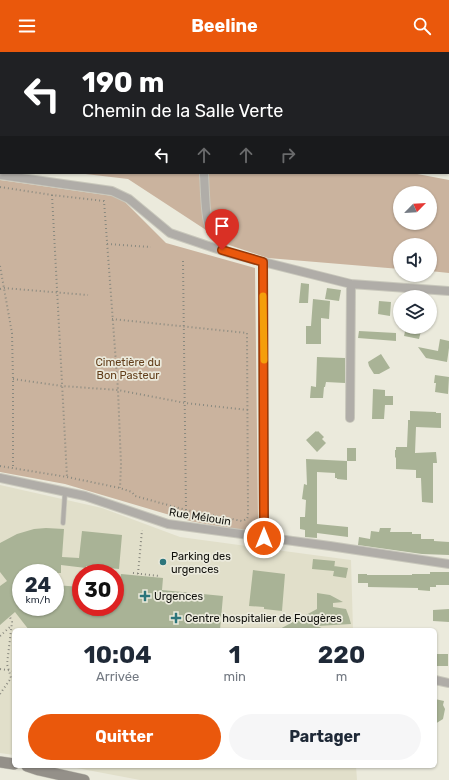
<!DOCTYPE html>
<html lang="fr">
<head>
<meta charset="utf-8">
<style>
	:root { --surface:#fff; --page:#f6f6f7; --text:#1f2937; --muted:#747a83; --accent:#ea580c }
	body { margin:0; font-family:Rubik,sans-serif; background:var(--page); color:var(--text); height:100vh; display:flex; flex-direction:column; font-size:15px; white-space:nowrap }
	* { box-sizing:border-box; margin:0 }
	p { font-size:13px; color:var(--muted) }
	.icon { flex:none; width:22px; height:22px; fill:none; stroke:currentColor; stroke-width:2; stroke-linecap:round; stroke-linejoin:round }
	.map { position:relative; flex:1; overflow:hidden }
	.sheet { position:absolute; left:12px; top:576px; width:425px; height:140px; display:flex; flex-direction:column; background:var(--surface); border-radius:6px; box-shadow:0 1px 3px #0004 }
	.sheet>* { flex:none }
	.banner { position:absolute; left:0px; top:0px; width:449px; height:122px; box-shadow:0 1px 3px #0004; background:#202124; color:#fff; overflow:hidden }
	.needle { width:26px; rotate:66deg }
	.fabs { position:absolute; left:393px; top:134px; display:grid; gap:8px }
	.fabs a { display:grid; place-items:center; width:44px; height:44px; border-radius:50%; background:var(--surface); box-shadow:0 1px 3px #0004; font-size:20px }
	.speed { position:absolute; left:12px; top:512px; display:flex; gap:8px; font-size:20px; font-weight:700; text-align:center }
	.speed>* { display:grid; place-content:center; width:52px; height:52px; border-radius:50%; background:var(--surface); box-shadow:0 1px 3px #0004; line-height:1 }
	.speed small { font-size:10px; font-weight:400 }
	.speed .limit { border:6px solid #d22; background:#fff; color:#111 }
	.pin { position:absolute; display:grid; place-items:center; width:34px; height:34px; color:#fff; margin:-41px -17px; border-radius:50% 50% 50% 0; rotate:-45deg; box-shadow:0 0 4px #0007 }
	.pin .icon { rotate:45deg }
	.me { position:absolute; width:44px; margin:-22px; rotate:0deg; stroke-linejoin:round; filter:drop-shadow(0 0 3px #0008) }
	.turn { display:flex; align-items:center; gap:14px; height:84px; padding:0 16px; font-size:18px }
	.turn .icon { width:52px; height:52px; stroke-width:2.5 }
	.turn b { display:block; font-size:28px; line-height:34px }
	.lanes { display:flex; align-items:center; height:38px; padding:0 16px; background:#0003; justify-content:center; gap:20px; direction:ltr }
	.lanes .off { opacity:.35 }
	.eta { display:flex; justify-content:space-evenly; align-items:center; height:68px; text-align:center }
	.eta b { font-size:24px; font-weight:700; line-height:28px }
	.cta { display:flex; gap:8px; margin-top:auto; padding:8px 16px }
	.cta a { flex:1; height:46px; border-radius:24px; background:var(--accent); color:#fff; font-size:16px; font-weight:700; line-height:46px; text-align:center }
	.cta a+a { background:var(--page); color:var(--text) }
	header { display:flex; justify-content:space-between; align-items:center; height:52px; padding:0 16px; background:var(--accent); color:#fff; font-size:18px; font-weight:700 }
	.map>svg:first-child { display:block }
	.built { fill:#e1dfca; fill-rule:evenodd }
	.green { fill:#cab39e; fill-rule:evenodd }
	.building { fill:#a9b396 }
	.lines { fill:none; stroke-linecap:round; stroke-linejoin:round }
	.lane-casing { stroke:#c8c7bb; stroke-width:5.5 }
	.street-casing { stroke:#c8c7bb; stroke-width:10 }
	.secondary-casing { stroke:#c8c7bb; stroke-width:12 }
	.path { stroke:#89897f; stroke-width:2; stroke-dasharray:1 3; stroke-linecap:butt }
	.lane { stroke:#b0ada8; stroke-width:4 }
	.street { stroke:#b0ada8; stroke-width:8 }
	.secondary { stroke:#949089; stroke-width:11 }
	.route-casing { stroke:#983908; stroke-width:10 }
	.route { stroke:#ea580c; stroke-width:7 }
	.slow { stroke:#f59e0b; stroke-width:7 }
	.poi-dot { fill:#2c757b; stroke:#ebeadc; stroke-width:1.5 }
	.labels { text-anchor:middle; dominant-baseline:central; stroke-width:3.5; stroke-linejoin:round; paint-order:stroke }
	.park-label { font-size:11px; fill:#623e1a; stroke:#ebeadc }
	.street-label { font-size:11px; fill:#11110d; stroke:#ebeadc }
	.poi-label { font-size:11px; fill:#11110d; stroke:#ebeadc; text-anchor:start }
</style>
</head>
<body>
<header><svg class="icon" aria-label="menu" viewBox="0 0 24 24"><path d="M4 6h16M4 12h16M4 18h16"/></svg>Beeline<svg class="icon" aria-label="search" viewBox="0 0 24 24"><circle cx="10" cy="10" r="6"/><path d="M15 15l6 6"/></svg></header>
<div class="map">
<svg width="449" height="728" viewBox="0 0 449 728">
	<rect width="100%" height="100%" fill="#ebeadc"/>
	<!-- built -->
	<path class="built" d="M0 433 102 456 180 485 351 508 353 578H14V703L0 701ZM21 521H55V555H21ZM81 521H115V555H81Z
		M66 714H356L357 728H140Z"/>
	<!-- green -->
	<path class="green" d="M0 0H225L224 1H1V112H0Z
		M77 121H412L449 128V221L430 219V193H400V217L268 206 229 193 128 127ZM400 141H430V171H400Z
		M0 128 113 144 123 148 166 191 255 216 258 466 254 481 190 469 65 432 0 420Z"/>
	<!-- building -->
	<path class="building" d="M301 231 309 232V234L308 251H299Z
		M327 236 341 238 339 249 325 247Z
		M313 247 330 249 329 267 321 266V292H306V274H311Z
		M379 249 391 250 390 264 378 262Z
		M406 275H422L419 287 404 284Z
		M359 279 396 281V289L358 286Z
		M440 287 449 289V296L447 310 426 306 418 295 438 299Z
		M381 302 390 316 379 322H374L369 314 368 310Z
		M317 305 345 306V331L326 330 325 335H324L323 346H310L311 334 316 335Z
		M435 323 449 325 448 342 435 340 436 331H434Z
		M373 337 385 338V344H393V353H385L384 367H372Z
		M410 359 436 360V361H441V376L416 375 415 401 436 400 437 411H433V451L422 450 421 426H416V418L396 417V406L395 405V398H396V395H407L408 372V368H410Z
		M316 379 317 380 318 379 324 385 322 387 326 391 317 400 306 388Z
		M347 396H356V409H347Z
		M306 407 347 409V428L337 427V426H335V421L317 420V472L348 475V485L317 481V486L305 485V478L300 477V465H305L306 448 302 447 304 432 307 433Z
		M46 476 64 477 62 505 79 506 82 479 122 483 119 517 86 514V516L61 513V521H21V555H55V533L81 535V555H115V543H118L121 522 163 526 162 538 223 544 220 578H172L158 577 157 578H153L133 576 131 578H29L15 560 0 573V534L7 529 0 520V491L17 482 34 477Z
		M380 476H391L390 480H412V482H421V487H434V489L449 490V503L422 502 358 493 359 485 370 487 371 479 379 480Z
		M313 507 335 509 334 517V514L348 516 346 526 333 524 334 519 312 517Z
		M253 518 285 522 282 559 264 557V555L249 554Z
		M430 520H449V533H436V535H430V539L418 538V536L368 535V531H358V522H367V523H412V522H430Z
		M317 541 330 543 343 550 333 551V555L346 557 349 565 351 572 317 574 326 578H278L317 557Z
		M449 557V570L433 569V558Z
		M435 602H448V614H435Z
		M435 647 444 649 443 653 445 657 443 667 435 672Z"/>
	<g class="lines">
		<defs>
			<path id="lane" d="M63 471 65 440"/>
			<path id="street" d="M0 123 112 139 129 147 170 181 232 202 351 232 449 239
				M204 123C205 135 205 165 209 173 213 180 220 184 223 190L222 198
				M263 210 264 486
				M350 366 351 232
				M0 426 85 444 168 472 330 494 449 512
				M435 628 449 631"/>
			<path id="secondary" d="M0 710 14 712
				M27 714 39 718 84 728"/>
		</defs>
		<!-- lane casing -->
		<use href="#lane" class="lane-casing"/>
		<!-- street casing -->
		<use href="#street" class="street-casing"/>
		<!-- secondary casing -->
		<use href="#secondary" class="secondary-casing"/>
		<!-- path -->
		<path class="path" d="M220 1V0
			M0 135 52 143 104 149 118 338 121 412 120 436
			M52 143 67 425
			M107 192 151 195
			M183 209 186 458
			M0 214 12 281 13 327V416
			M0 237 4 236 88 243
			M13 327 62 334 118 338 185 351 248 358
			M0 414 67 425 120 436 132 440 135 444 186 458 242 469 247 467 248 464 247 281 112 267
			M133 521 159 524
			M138 522 142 478
			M0 584 11 574
			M0 617 14 619
			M0 642 11 626 7 612 12 570 10 565"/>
		<!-- lane -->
		<use href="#lane" class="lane"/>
		<!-- street -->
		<use href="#street" class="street"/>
		<!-- secondary -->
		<use href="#secondary" class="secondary"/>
	</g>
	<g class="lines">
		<defs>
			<path id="route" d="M222 198 263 210 264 486"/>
		</defs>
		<!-- route casing -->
		<use href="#route" class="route-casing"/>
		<!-- route -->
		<use href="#route" class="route"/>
		<!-- slow -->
		<path class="slow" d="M263 244 264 308"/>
	</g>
	<!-- markers -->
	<g class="poi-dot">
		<circle cx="163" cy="510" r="4"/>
		<path d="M143 538h4v4h4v4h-4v4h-4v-4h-4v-4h4z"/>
		<path d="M174 560h4v4h4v4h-4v4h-4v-4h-4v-4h4z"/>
	</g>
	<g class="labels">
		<!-- park labels -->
		<g class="park-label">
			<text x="128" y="310">Cimetière du<tspan x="128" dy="13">Bon Pasteur</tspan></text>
		</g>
		<!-- street labels -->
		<g class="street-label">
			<text transform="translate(200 465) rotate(9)">Rue Mélouin</text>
		</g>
		<!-- poi labels -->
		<g class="poi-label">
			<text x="171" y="504">Parking des<tspan x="171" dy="13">urgences</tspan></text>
			<text x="154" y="544">Urgences</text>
			<text x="185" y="566">Centre hospitalier de Fougères</text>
		</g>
	</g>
</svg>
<div class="fabs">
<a><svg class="needle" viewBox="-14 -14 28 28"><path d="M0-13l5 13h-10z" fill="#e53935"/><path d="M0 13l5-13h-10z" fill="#747a83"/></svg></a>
<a><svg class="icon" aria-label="sound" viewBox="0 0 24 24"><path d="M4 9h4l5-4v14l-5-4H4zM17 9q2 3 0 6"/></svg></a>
<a><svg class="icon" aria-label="layers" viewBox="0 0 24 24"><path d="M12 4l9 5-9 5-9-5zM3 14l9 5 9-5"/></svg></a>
</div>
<div class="speed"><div>24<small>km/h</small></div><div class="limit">30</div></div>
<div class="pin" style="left:222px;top:198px;background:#d93025"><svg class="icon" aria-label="arrive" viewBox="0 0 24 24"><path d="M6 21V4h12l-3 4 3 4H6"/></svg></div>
<svg class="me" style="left:264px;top:486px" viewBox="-20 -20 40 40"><circle r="17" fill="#ea580c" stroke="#fff" stroke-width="3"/><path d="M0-11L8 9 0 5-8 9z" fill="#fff"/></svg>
<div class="banner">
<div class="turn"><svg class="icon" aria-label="left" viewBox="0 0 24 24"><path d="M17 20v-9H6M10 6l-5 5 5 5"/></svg><div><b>190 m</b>Chemin de la Salle Verte</div></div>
<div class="lanes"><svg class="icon" aria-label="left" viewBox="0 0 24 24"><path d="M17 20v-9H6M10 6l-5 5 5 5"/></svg><svg class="icon off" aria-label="ahead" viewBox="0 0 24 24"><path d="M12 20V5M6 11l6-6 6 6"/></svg><svg class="icon off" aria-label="ahead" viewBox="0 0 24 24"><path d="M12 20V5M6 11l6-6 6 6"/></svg><svg class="icon off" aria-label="right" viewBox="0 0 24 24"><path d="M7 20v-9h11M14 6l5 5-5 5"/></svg></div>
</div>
<section class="sheet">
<div class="eta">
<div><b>10:04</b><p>Arrivée</p></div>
<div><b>1</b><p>min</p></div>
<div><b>220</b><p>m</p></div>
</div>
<div class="cta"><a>Quitter</a><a>Partager</a></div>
</section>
</div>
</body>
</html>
